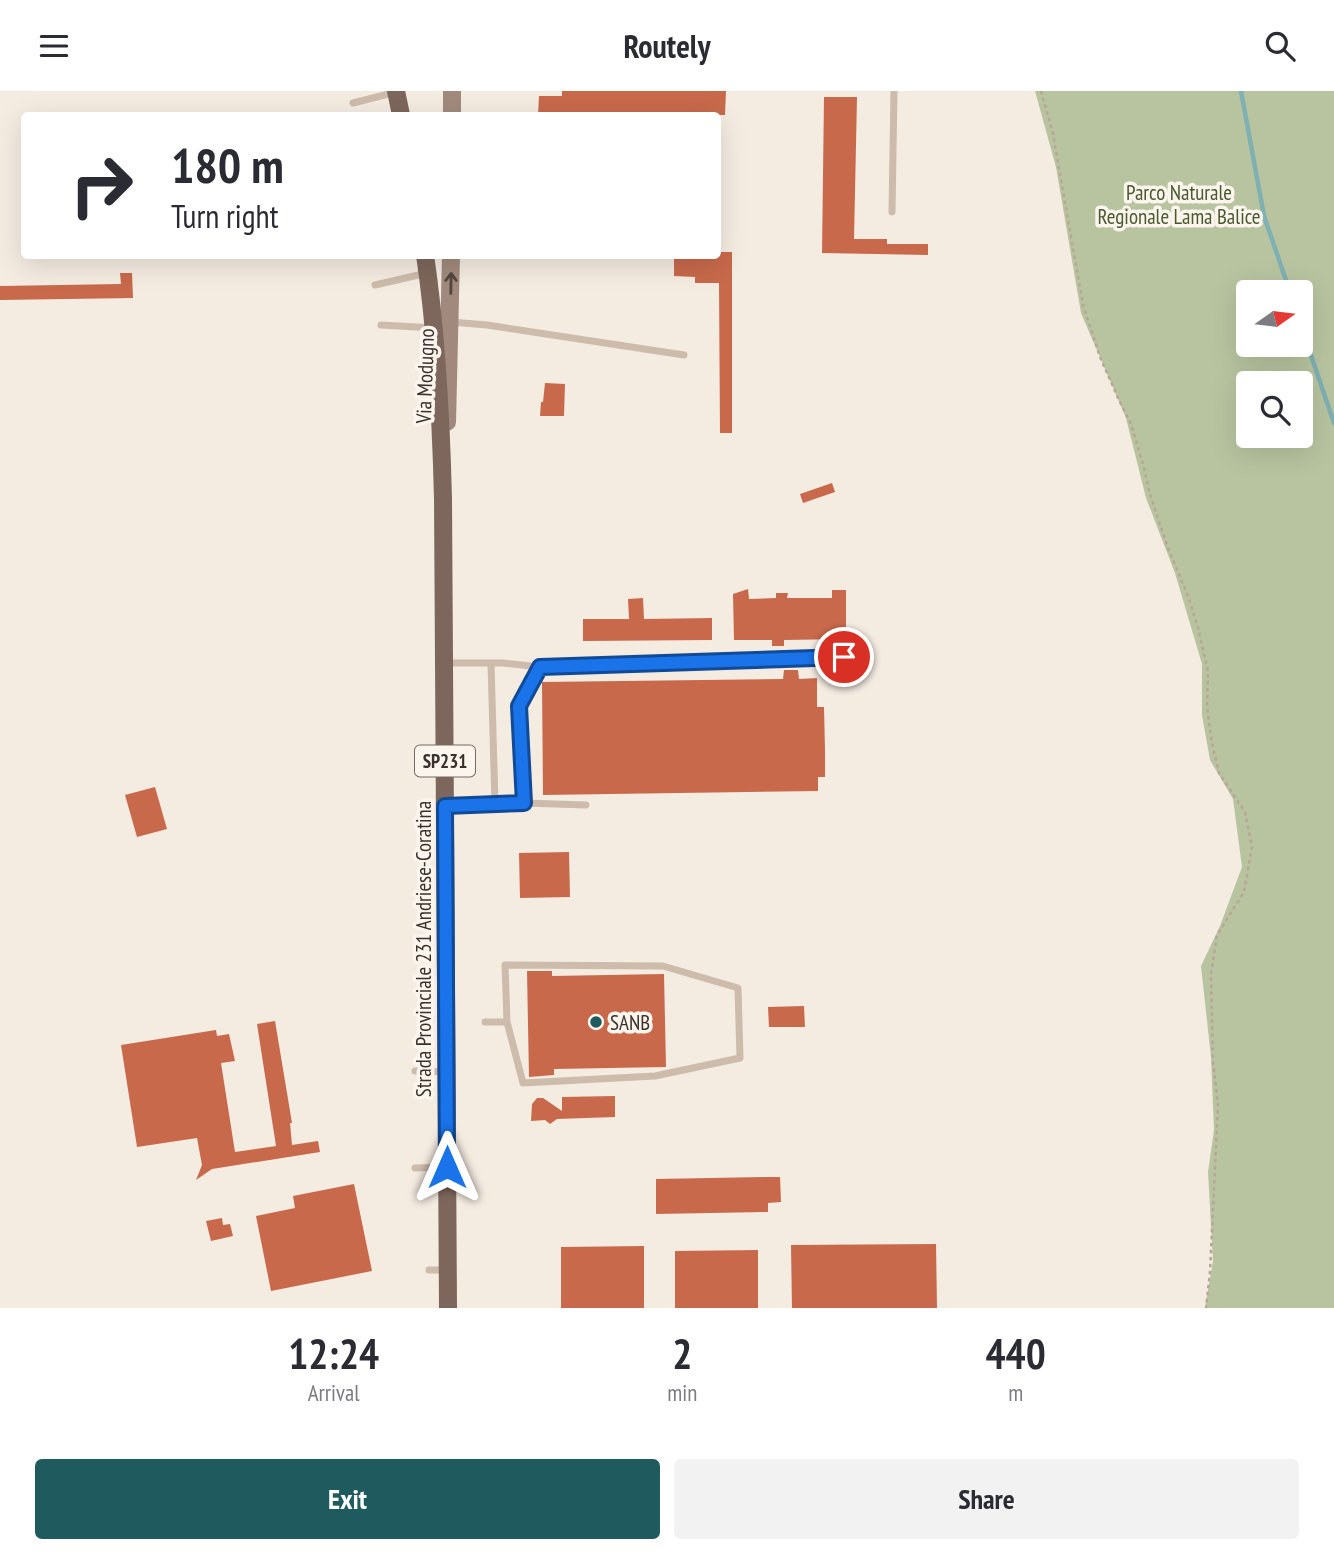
<!DOCTYPE html>
<html lang="en">
<head>
<meta charset="utf-8">
<style>
	:root { --surface:#fff; --page:#f2f2f3; --text:#2b2b33; --muted:#7c7c81; --accent:#1f5a5e }
	body { margin:0; font-family:"PT Sans Narrow",sans-serif; background:var(--page); color:var(--text); height:100vh; display:flex; flex-direction:column; font-size:26px; white-space:nowrap }
	* { box-sizing:border-box; margin:0 }
	p { font-size:23px; color:var(--muted) }
	.icon { flex:none; width:38px; height:38px; fill:none; stroke:currentColor; stroke-width:2; stroke-linecap:round; stroke-linejoin:round }
	.map { position:relative; height:1217px; overflow:hidden }
	.panel { display:flex; flex-direction:column; background:var(--surface); flex:1 }
	.panel>* { flex:none }
	.guide { position:absolute; left:21px; top:21px; width:700px; height:147px; border-radius:7px; box-shadow:0 7px 28px #0002; background:#fff; color:var(--text); overflow:hidden }
	.needle { width:46px; rotate:76deg }
	.tools { position:absolute; left:1236px; top:189px; display:grid; gap:14px }
	.tools a { display:grid; place-items:center; width:77px; height:77px; border-radius:7px; background:var(--surface); box-shadow:0 7px 28px #0002; font-size:35px }
	.pin { position:absolute; display:grid; place-items:center; width:60px; height:60px; color:#fff; margin:-30px; border:4px solid #fff; border-radius:50%; box-shadow:0 2px 7px #0007 }
	.me { position:absolute; width:77px; margin:-38px; rotate:0deg; stroke-linejoin:round; filter:drop-shadow(0 0 5px #0008) }
	.turn { display:flex; align-items:center; gap:24px; height:147px; padding:0 35px; font-size:32px }
	.turn .icon { width:91px; height:91px; stroke-width:2.5 }
	.turn b { display:block; font-size:49px; line-height:60px }
	.eta { display:flex; justify-content:space-evenly; align-items:center; height:119px; text-align:center }
	.eta b { font-size:42px; font-weight:700; line-height:49px }
	.cta { display:flex; gap:14px; margin-top:auto; padding:14px 35px }
	.cta a { flex:1; height:80px; border-radius:7px; background:var(--accent); color:#fff; font-size:28px; font-weight:700; line-height:80px; text-align:center }
	.cta a+a { background:var(--page); color:var(--text) }
	header { display:flex; justify-content:space-between; align-items:center; height:91px; padding:0 35px; background:var(--surface); font-size:32px; font-weight:700 }
	.map>svg:first-child { display:block }
	.green { fill:#b8c4a0; fill-rule:evenodd }
	.lines { fill:none; stroke-linecap:round; stroke-linejoin:round }
	.stream { stroke:#7fb0b2; stroke-width:4.5 }
	.building { fill:#c8694b }
	.path { stroke:#b9a596; stroke-width:2.5; stroke-dasharray:3.5 3.5; stroke-linecap:butt }
	.lane { stroke:#cdbbac; stroke-width:7 }
	.secondary { stroke:#a18a7d; stroke-width:18 }
	.primary { stroke:#7d675c; stroke-width:18 }
	.oneway { stroke:#544640 }
	.route-casing { stroke:#114b97; stroke-width:18 }
	.route { stroke:#1a73e8; stroke-width:12 }
	.poi-dot { fill:#1f5a5e; stroke:#fbf5ee; stroke-width:2.5 }
	.labels { text-anchor:middle; dominant-baseline:central; stroke-width:7; stroke-linejoin:round; paint-order:stroke }
	.shield { fill:#fbf5ee; stroke:#756b66; stroke-width:2 }
	.shield-label { font-size:19px; font-weight:bold; fill:#3b302b }
	.park-label { font-size:21px; fill:#4a5a2e; stroke:#fbf5ee }
	.street-label { font-size:21px; fill:#3b302b; stroke:#fbf5ee }
	.poi-label { font-size:21px; fill:#3b302b; stroke:#fbf5ee; text-anchor:start }
</style>
</head>
<body>
<header><svg class="icon" aria-label="menu" viewBox="0 0 24 24"><path d="M4 6h16M4 12h16M4 18h16"/></svg>Routely<svg class="icon" aria-label="search" viewBox="0 0 24 24"><circle cx="10" cy="10" r="6"/><path d="M15 15l6 6"/></svg></header>
<div class="map">
<svg width="1334" height="1217" viewBox="0 0 1334 1217">
	<rect width="100%" height="100%" fill="#f4ebe1"/>
	<!-- green -->
	<path class="green" d="M1035 0H1334V1217H1205L1213 1170 1208 1081 1214 1039 1211 966 1201 875 1220 835 1242 776 1233 708 1210 669 1202 624V573L1175 482 1146 407 1126 327 1081 222 1056 76ZM1248 201H1300V254H1248ZM1248 292H1300V345H1248Z"/>
	<g class="lines">
		<!-- stream -->
		<path class="stream" d="M1241 0 1264 125 1290 201
			M1300 232 1334 332"/>
	</g>
	<!-- building -->
	<path class="building" d="M562 0H726L725 24H538L539 5H562Z
		M824 6H857L854 148H887V153H928V164L822 162Z
		M718 161H732V342H720L719 192H695V186L674 185V164H718Z
		M120 182H132L133 207 0 209V195L121 193Z
		M545 292 565 293 564 325H540L541 311H543Z
		M832 392 835 401 803 412 800 403Z
		M748 498 749 508 776 507V502H788L787 507H832V499H846V548L784 549V555H772V549H734L733 503Z
		M643 507 644 528 712 527V549L583 550V528H629L628 508Z
		M784 579H798L799 588 817 587V616H824L825 660V686H818V700L543 704 542 591 783 588Z
		M155 696 167 738 137 746 125 704Z
		M569 761 570 806 520 807 519 762Z
		M527 880H552V885L664 883 666 976 554 978V984L529 986Z
		M804 915 805 936H769L768 916Z
		M275 930 292 1032H290L292 1054 318 1050 320 1061 212 1078 196 1089 202 1074 197 1047 137 1056 121 954 216 939 217 945 229 943 235 970 221 972 235 1061 276 1055 257 933Z
		M615 1005V1026L557 1028 550 1033 545 1029 531 1030 532 1013 537 1007H543L562 1020V1006Z
		M768 1086H780L781 1111 768 1112V1121L656 1123V1088Z
		M354 1093 372 1180 271 1200 256 1125 295 1117 293 1105Z
		M222 1127 223 1134 230 1133 233 1145 211 1150 206 1130Z
		M936 1153 937 1217H792L791 1154Z
		M644 1155V1217H561V1156Z
		M758 1159V1217H675V1160Z"/>
	<g class="lines">
		<!-- path -->
		<path class="path" d="M1041 0 1053 43 1083 214 1100 266 1119 309 1131 333 1144 377 1150 403 1168 457 1188 505 1198 537 1208 580 1207 616 1212 652 1219 682 1245 721 1252 756 1244 801 1217 844 1211 883 1213 971 1218 1014 1210 1181 1206 1217"/>
		<!-- lane -->
		<path class="lane" d="M353 12 396 1
			M892 121 894 0
			M375 194 427 182
			M451 231 487 234 684 264
			M381 234 434 237
			M446 572H503L540 576
			M491 572 495 713
			M524 712 586 714
			M446 715 524 712 519 616 540 576 844 566
			M485 931H507L505 874 663 875 738 897 740 967 655 985 523 992 507 931
			M415 980 446 981
			M415 1077 447 1076
			M429 1179H447"/>
		<!-- secondary -->
		<path class="secondary" d="M452 24V0
			M447 331 451 164"/>
		<!-- primary -->
		<path class="primary" d="M396 0 401 24
			M425 164C437 245 441 326 443 408L448 1217"/>
	</g>
	<!-- one-way arrows -->
	<defs><path id="oneway-shaft" d="M-6 0H5M1.5-3L5.5 0L1.5 3" fill="none" stroke-width="1.6" stroke-linecap="round" stroke-linejoin="round" transform="scale(1.75)"/></defs>
	<use class="oneway" href="#oneway-shaft" transform="translate(451 192) rotate(-89)"/>
	<g class="lines">
		<defs>
			<path id="route" d="M447 1076 445 715 524 712 519 615 540 576 844 566"/>
		</defs>
		<!-- route casing -->
		<use href="#route" class="route-casing"/>
		<!-- route -->
		<use href="#route" class="route"/>
	</g>
	<!-- markers -->
	<circle class="poi-dot" cx="596" cy="931" r="7"/>
	<g class="labels">
		<!-- shield labels -->
		<rect class="shield" x="415" y="654.5" width="60" height="31" rx="5"/>
		<g class="shield-label">
			<text x="445" y="670">SP231</text>
		</g>
		<!-- park labels -->
		<g class="park-label">
			<text x="1179" y="101">Parco Naturale<tspan x="1179" dy="24">Regionale Lama Balice</tspan></text>
		</g>
		<!-- street labels -->
		<g class="street-label">
			<text transform="translate(425 285) rotate(-88)">Via Modugno</text>
			<text transform="translate(423 858) rotate(-90)">Strada Provinciale 231 Andriese-Coratina</text>
		</g>
		<!-- poi labels -->
		<g class="poi-label">
			<text x="610" y="931">SANB</text>
		</g>
	</g>
</svg>
<div class="tools">
<a><svg class="needle" viewBox="-14 -14 28 28"><path d="M0-13l5 13h-10z" fill="#e53935"/><path d="M0 13l5-13h-10z" fill="#7c7c81"/></svg></a>
<a><svg class="icon" aria-label="search" viewBox="0 0 24 24"><circle cx="10" cy="10" r="6"/><path d="M15 15l6 6"/></svg></a>
</div>
<div class="pin" style="left:844px;top:566px;background:#d93025"><svg class="icon" aria-label="arrive" viewBox="0 0 24 24"><path d="M6 21V4h12l-3 4 3 4H6"/></svg></div>
<svg class="me" style="left:447px;top:1076px" viewBox="-20 -20 40 40"><path d="M0-17L14 15 0 8-14 15z" fill="#1a73e8" stroke="#fff" stroke-width="4"/></svg>
<div class="guide">
<div class="turn"><svg class="icon" aria-label="right" viewBox="0 0 24 24"><path d="M7 20v-9h11M14 6l5 5-5 5"/></svg><div><b>180 m</b>Turn right</div></div>
</div>
</div>
<section class="panel">
<div class="eta">
<div><b>12:24</b><p>Arrival</p></div>
<div><b>2</b><p>min</p></div>
<div><b>440</b><p>m</p></div>
</div>
<div class="cta"><a>Exit</a><a>Share</a></div>
</section>
</body>
</html>
